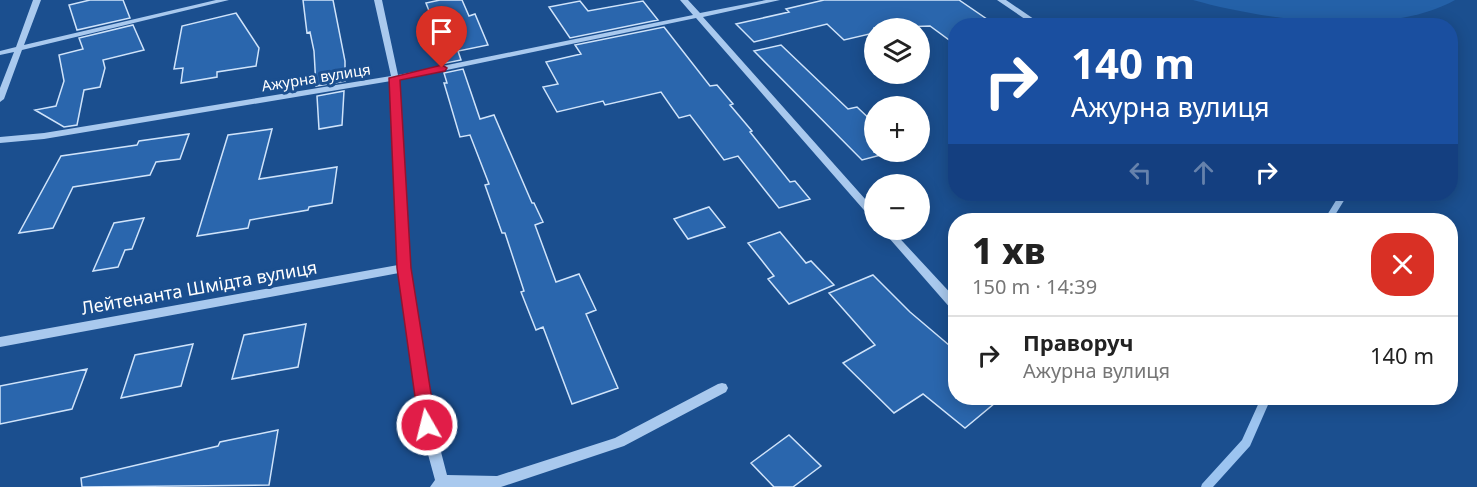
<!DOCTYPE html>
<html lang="uk">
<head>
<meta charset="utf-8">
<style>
	:root { --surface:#fff; --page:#f2f2f2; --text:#222; --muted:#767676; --line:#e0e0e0 }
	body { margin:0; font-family:"Noto Sans",sans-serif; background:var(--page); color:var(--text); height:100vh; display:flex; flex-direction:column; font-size:22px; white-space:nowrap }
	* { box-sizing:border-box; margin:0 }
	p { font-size:20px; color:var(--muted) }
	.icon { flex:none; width:33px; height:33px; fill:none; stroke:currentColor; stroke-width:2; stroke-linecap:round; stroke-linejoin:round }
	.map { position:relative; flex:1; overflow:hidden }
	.panel { position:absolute; left:948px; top:213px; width:510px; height:192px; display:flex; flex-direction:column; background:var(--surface); border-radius:24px; box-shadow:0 3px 15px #0003 }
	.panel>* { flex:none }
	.guide { position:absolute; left:948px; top:18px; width:510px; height:183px; border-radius:24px; box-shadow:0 3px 15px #0003; background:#1a4fa0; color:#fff; overflow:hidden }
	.tools { position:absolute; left:864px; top:18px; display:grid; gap:12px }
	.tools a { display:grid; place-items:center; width:66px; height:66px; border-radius:50%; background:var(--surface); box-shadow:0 3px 15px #0003; font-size:30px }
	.pin { position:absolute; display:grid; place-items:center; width:51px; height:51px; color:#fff; margin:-62px -26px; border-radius:50% 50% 50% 0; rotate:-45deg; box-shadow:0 0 6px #0007 }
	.pin .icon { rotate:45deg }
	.me { position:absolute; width:66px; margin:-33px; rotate:352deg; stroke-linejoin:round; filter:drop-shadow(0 0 4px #0008) }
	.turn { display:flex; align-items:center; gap:21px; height:126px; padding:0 24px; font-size:27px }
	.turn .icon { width:78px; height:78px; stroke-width:2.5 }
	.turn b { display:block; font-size:42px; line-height:51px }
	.lanes { display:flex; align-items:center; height:57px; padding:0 24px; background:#0003; justify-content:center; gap:30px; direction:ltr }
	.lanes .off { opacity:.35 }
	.round { display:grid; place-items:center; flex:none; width:63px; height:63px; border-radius:24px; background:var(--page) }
	.head { display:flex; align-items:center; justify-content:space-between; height:102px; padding:0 24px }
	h1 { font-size:36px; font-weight:800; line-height:45px }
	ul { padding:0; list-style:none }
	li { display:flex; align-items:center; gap:18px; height:78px; padding:0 24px; border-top:2px solid var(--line) }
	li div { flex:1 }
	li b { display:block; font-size:22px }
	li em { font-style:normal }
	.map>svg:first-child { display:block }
	.green { fill:#2461a8 }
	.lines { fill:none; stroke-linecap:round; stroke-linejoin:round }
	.stream { fill:#9cc4f0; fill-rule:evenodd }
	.building { fill:#2a66ad; stroke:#cfe3fa; stroke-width:1.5 }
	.minor { fill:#a9c9ee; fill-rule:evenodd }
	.route { fill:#e11d48; stroke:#92132f; stroke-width:1.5 }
	.labels { text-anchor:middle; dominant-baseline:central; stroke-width:6; stroke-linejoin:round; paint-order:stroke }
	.far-street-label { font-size:15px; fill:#fff; stroke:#1b4f8f }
	.street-label { font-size:18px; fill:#fff; stroke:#1b4f8f }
</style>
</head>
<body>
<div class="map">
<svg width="1477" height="487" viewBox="0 0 1477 487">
	<rect width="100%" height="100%" fill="#1b4f8f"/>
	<!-- green -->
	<path class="green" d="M1193 0H1455C1388 38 1264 20 1193 0Z"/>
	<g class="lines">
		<!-- stream -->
		<path class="stream" d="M1450 37 1454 39 1450 43Z
			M1340 194H1348L1332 220H1324Z
			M1261 398H1271L1250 446 1213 487H1201L1202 484 1242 440Z"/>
	</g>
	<!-- building -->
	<path class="building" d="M90 0H123L130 18 77 30 69 5Z
		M303 0H333L345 61V81L316 86 314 51 310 32 307 33Z
		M440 0H462L469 16 475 14 488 45 458 51 461 60 441 64 433 43 441 42 426 3Z
		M824 0H959L997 26H956V45L930 26 874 28V33L844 40 827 24 754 42 736 24 789 12 786 9Z
		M580 1 588 11 643 1 658 20 570 38 549 7Z
		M236 13 259 48 256 66 217 72V77L181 83 183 68 174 69 182 26Z
		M133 25 144 50 103 60 105 68 100 87 84 90 77 125 64 127 35 110 56 106 64 81 59 55 83 49 79 38Z
		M664 27 710 86 717 85 733 104 730 105 752 131 750 132 790 182 795 181 810 199 779 208 738 156 724 160 690 115 679 118 661 92 605 105 603 101 557 112 543 87 558 84 546 62 581 54 575 45Z
		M781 45 848 109 857 107 874 123V152H892L862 160 754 51Z
		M463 69 480 119 494 115 532 203H534L543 222 535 225 556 282 579 274 596 310 586 314 618 388 572 404 543 327 536 330 521 292 524 291 505 233H502L485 185 489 184 470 135 460 137 444 83H447L444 73Z
		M344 91 342 125 319 129 317 96Z
		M272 129 259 179 337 167 332 203 309 207 308 210 250 220 248 228 197 236 228 135Z
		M189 134 180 159 156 162 150 175 73 187 53 228 19 233 61 156 137 145 139 141Z
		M709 207 725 227 688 239 674 219Z
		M144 218 132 249 125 250 118 267 93 271 114 223Z
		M780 232 806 263 811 261 834 285 789 304 768 279 774 276 748 243Z
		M873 275 910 312 956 351V398H1001L965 428 923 394 894 413 843 363 875 345 829 293Z
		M306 324 298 367 232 379 244 335Z
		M193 344 181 386 121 398 135 355Z
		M87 369 72 409 0 424V386Z
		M278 430 269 485 82 487 81 478 218 446 220 442Z
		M789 435 821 466 793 487H774L751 463Z"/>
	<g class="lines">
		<!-- minor -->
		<path class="minor" d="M33 0H41L24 45 216 0H229L22 50 4 99 0 102V88L14 52 0 55V51L16 47Z
			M374 0H382L398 75 693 15 680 0H688L700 13 766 0H780L703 17 874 209V218L870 217 696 18 399 80 409 268 434 425 447 475 497 476 615 438 718 384 722 383 726 384 728 388 726 392 624 446 501 487H430L435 480 420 425 399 273 0 347V337L398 265 391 81 44 139 0 143V137L44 133 391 76Z
			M997 0H1006L1044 26H1035Z
			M882 230H892L956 299V311L952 310Z"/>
	</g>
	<!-- route -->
	<path class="route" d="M442 65 447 68 445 71 400 80 411 268 436 425 433 430H421L419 425 397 268 389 78Z"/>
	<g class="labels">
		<!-- far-street labels -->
		<g class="far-street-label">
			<text transform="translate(316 77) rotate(-9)">Ажурна вулиця</text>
		</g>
		<!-- street labels -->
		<g class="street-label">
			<text transform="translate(199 287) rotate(-10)">Лейтенанта Шмідта вулиця</text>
		</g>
	</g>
</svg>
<div class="tools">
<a><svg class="icon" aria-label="layers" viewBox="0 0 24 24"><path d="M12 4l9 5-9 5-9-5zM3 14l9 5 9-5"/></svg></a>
<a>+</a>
<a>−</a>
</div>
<div class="pin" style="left:442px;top:68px;background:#d93025"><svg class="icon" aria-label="arrive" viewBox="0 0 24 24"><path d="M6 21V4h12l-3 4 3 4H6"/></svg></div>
<svg class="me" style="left:427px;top:425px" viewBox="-20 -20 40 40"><circle r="17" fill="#e11d48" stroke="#fff" stroke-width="3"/><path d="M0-11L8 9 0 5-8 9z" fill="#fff"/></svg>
<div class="guide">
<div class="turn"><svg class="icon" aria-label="right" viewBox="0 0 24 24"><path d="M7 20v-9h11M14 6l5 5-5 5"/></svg><div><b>140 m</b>Ажурна вулиця</div></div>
<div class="lanes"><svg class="icon off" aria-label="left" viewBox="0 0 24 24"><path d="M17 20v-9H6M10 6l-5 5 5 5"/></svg><svg class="icon off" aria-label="ahead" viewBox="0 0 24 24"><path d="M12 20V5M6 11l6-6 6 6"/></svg><svg class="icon" aria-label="right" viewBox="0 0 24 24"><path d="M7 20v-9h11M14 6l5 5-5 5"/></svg></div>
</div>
<section class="panel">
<div class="head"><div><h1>1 хв</h1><p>150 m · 14:39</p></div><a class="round" style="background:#d93025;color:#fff"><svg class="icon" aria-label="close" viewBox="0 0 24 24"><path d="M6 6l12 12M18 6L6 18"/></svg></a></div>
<ul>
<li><svg class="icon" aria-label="right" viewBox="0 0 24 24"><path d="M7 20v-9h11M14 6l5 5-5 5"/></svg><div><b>Праворуч</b><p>Ажурна вулиця</p></div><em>140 m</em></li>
</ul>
</section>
</div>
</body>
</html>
